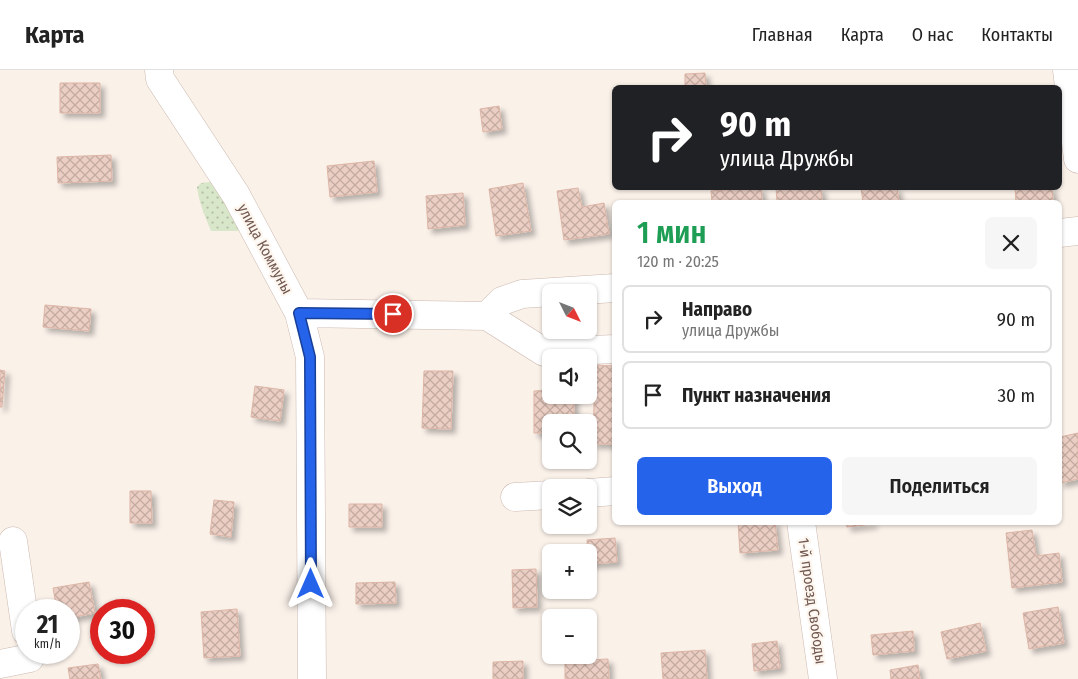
<!DOCTYPE html>
<html lang="ru">
<head>
<meta charset="utf-8">
<style>
	:root { --surface:#fff; --page:#f6f6f6; --text:#222; --muted:#767676; --line:#e0e0e0; --accent:#2563eb }
	body { margin:0; font-family:"Fira Sans Condensed",sans-serif; background:var(--page); color:var(--text); height:100vh; display:flex; flex-direction:column; font-size:19px; white-space:nowrap }
	* { box-sizing:border-box; margin:0 }
	p { font-size:16px; color:var(--muted) }
	.icon { flex:none; width:28px; height:28px; fill:none; stroke:currentColor; stroke-width:2; stroke-linecap:round; stroke-linejoin:round }
	.map { position:relative; flex:1; overflow:hidden }
	.panel { position:absolute; left:612px; top:130px; width:450px; height:325px; display:flex; flex-direction:column; background:var(--surface); border-radius:8px; box-shadow:0 1px 4px #0004 }
	.panel>* { flex:none }
	.banner { position:absolute; left:612px; top:15px; width:450px; height:105px; border-radius:8px; box-shadow:0 1px 4px #0004; background:#202124; color:#fff; overflow:hidden }
	.needle { width:32px; rotate:132deg }
	.tools { position:absolute; left:542px; top:214px; display:grid; gap:10px }
	.tools a { display:grid; place-items:center; width:55px; height:55px; border-radius:8px; background:var(--surface); box-shadow:0 1px 4px #0004; font-size:25px }
	.speed { position:absolute; left:15px; top:529px; display:flex; gap:10px; font-size:25px; font-weight:700; text-align:center }
	.speed>* { display:grid; place-content:center; width:65px; height:65px; border-radius:50%; background:var(--surface); box-shadow:0 1px 4px #0004; line-height:1 }
	.speed small { font-size:12px; font-weight:400 }
	.speed .limit { border:8px solid #d22; background:#fff; color:#111 }
	.pin { position:absolute; display:grid; place-items:center; width:42px; height:42px; color:#fff; margin:-21px; border:2px solid #fff; border-radius:50%; box-shadow:0 1px 5px #0007 }
	.me { position:absolute; width:55px; margin:-28px; rotate:0deg; stroke-linejoin:round; filter:drop-shadow(0 0 4px #0008) }
	.turn { display:flex; align-items:center; gap:18px; height:105px; padding:0 25px; font-size:22px }
	.turn .icon { width:65px; height:65px; stroke-width:2.5 }
	.turn b { display:block; font-size:35px; line-height:42px }
	.round { display:grid; place-items:center; flex:none; width:52px; height:52px; border-radius:8px; background:var(--page) }
	.overview { display:flex; align-items:center; justify-content:space-between; height:85px; padding:0 25px }
	h1 { font-size:30px; font-weight:600; line-height:38px; color:#1e9e55 }
	.cta { display:flex; gap:10px; margin-top:auto; padding:10px 25px }
	.cta a { flex:1; height:58px; border-radius:8px; background:var(--accent); color:#fff; font-size:20px; font-weight:600; line-height:58px; text-align:center }
	.cta a+a { background:var(--page); color:var(--text) }
	ul { padding:0; list-style:none }
	li { display:flex; align-items:center; gap:15px; height:68px; margin:0 10px 8px; padding:0 15px; border:2px solid var(--line); border-radius:8px }
	li div { flex:1 }
	li b { display:block; font-size:19px }
	li em { font-style:normal }
	header { display:flex; align-items:center; gap:30px; box-sizing:border-box; height:70px; padding:0 25px; background:var(--surface); border-bottom:1px solid var(--line) }
	header strong { font-size:24px }
	nav { display:flex; gap:28px; margin-inline-start:auto; font-size:18px }
	.map>svg:first-child { display:block }
	.park { fill:url(#park-dots) }
	.building { fill:url(#building-cross-hatch); stroke:#ddb5a6; filter:url(#shadow) }
	.lines { fill:none; stroke-linecap:round; stroke-linejoin:round }
	.minor-casing { stroke:#cbb9b0; stroke-width:29 }
	.minor { stroke:#fff; stroke-width:28 }
	.route-casing { stroke:#184099; stroke-width:12 }
	.route { stroke:#2563eb; stroke-width:9 }
	.labels { text-anchor:middle; dominant-baseline:central; stroke-width:4.5; stroke-linejoin:round; paint-order:stroke }
	.street-label { font-size:15px; fill:#715850; stroke:#fdf6ef }
</style>
</head>
<body>
<header>
<strong>Карта</strong>
<nav><a>Главная</a><a>Карта</a><a>О нас</a><a>Контакты</a></nav>
</header>
<div class="map">
<svg width="1078" height="609" viewBox="0 0 1078 609">
	<defs>
		<pattern id="park-dots" width="8" height="8" patternUnits="userSpaceOnUse" patternTransform="scale(1.25)"><rect width="8" height="8" fill="#d8e6c9"/><path d="M2 2h.1M6 6h.1" fill="none" stroke="#b4bda6" stroke-width="1.8" stroke-linecap="round"/></pattern>
		<pattern id="building-cross-hatch" width="8" height="8" patternUnits="userSpaceOnUse" patternTransform="scale(1.25)"><rect width="8" height="8" fill="#eccfc4"/><path d="M0 0l8 8M0 8l8-8" fill="none" stroke="#c4aba2"/></pattern>
		<filter id="shadow"><feDropShadow dx="4.5" dy="4.5" stdDeviation="2.5" flood-color="#0004"/></filter>
	</defs>
	<rect width="100%" height="100%" fill="#faf1e9"/>
	<!-- park -->
	<path class="park" d="M210 112 220 117 243 161H211C205 146 199 133 197 117L201 113Z"/>
	<!-- building -->
	<path class="building" d="M705 3 706 18H685V4Z
		M60 13H100V43H60Z
		M499 36 502 59 483 62 480 39Z
		M111 85 112 111 58 113 57 87Z
		M374 91 377 122 330 127 327 96Z
		M523 113 531 161 496 166 489 119Z
		M578 118 582 137 604 133 609 164 564 170 557 121Z
		M745 118H761L762 132H712L711 121Z
		M776 118H821L822 132H783V130L777 131Z
		M861 118H897L899 132H863Z
		M1015 118H1052L1053 132H1016Z
		M463 123 465 155 428 159 426 126Z
		M45 235 91 239 89 261 43 257Z
		M595 295 615 296V374H593Z
		M0 300 5 301 2 337H0Z
		M424 301H453L451 359 422 358Z
		M255 316 284 320 280 351 251 347Z
		M551 320V325H574V352H551V363H534V321Z
		M1078 363V409L1060 413V367Z
		M130 421H151L152 453H130Z
		M214 430 234 432 231 467 210 464Z
		M349 434H382V457H349Z
		M738 452H775L778 480 740 483Z
		M846 452H873V454L847 457Z
		M1032 460 1036 486 1059 483 1062 512 1012 518 1006 463Z
		M615 468 617 492 589 494V482H588L587 470Z
		M536 499 537 537 513 538 512 500Z
		M89 512 95 543 69 548V540H57L53 518Z
		M395 512 396 533 356 534V513Z
		M1058 537 1064 573 1029 579 1023 543Z
		M237 539 240 586 204 588 201 542Z
		M980 553 986 581 947 589 941 562Z
		M913 561 914 581 873 585 871 565Z
		M777 571 780 598 754 601 752 574Z
		M705 580 707 609H663L661 583Z
		M608 589 609 609H565V591Z
		M523 591V609H493V592Z
		M98 594 101 609H70L68 598Z
		M918 595 920 609H891L890 600Z"/>
	<g class="lines">
		<defs>
			<path id="minor" d="M159 0 160 9 236 125 299 243 310 287 312 609
				M1067 0 1078 89
				M1060 163 1078 161
				M299 243 487 246 502 231 522 224 615 218
				M487 246 544 282 615 279
				M589 423 615 421
				M515 427 551 425
				M801 452 823 609
				M13 471 26 561
				M0 594 30 588"/>
		</defs>
		<!-- minor casing -->
		<use href="#minor" class="minor-casing"/>
		<!-- minor -->
		<use href="#minor" class="minor"/>
	</g>
	<g class="lines">
		<defs>
			<path id="route" d="M311 514 310 287 299 243 393 244"/>
		</defs>
		<!-- route casing -->
		<use href="#route" class="route-casing"/>
		<!-- route -->
		<use href="#route" class="route"/>
	</g>
	<g class="labels">
		<!-- street labels -->
		<g class="street-label">
			<text transform="translate(265 179) rotate(62)">улица Коммуны</text>
			<text transform="translate(812 531) rotate(82)">1-й проезд Свободы</text>
		</g>
	</g>
</svg>
<div class="tools">
<a><svg class="needle" viewBox="-14 -14 28 28"><path d="M0-13l5 13h-10z" fill="#e53935"/><path d="M0 13l5-13h-10z" fill="#767676"/></svg></a>
<a><svg class="icon" aria-label="sound" viewBox="0 0 24 24"><path d="M4 9h4l5-4v14l-5-4H4zM17 9q2 3 0 6"/></svg></a>
<a><svg class="icon" aria-label="search" viewBox="0 0 24 24"><circle cx="10" cy="10" r="6"/><path d="M15 15l6 6"/></svg></a>
<a><svg class="icon" aria-label="layers" viewBox="0 0 24 24"><path d="M12 4l9 5-9 5-9-5zM3 14l9 5 9-5"/></svg></a>
<a>+</a>
<a>−</a>
</div>
<div class="speed"><div>21<small>km/h</small></div><div class="limit">30</div></div>
<div class="pin" style="left:393px;top:244px;background:#d93025"><svg class="icon" aria-label="arrive" viewBox="0 0 24 24"><path d="M6 21V4h12l-3 4 3 4H6"/></svg></div>
<svg class="me" style="left:311px;top:514px" viewBox="-20 -20 40 40"><path d="M0-17L14 15 0 8-14 15z" fill="#2563eb" stroke="#fff" stroke-width="4"/></svg>
<div class="banner">
<div class="turn"><svg class="icon" aria-label="right" viewBox="0 0 24 24"><path d="M7 20v-9h11M14 6l5 5-5 5"/></svg><div><b>90 m</b>улица Дружбы</div></div>
</div>
<section class="panel">
<div class="overview"><div><h1>1 мин</h1><p>120 m · 20:25</p></div><a class="round"><svg class="icon" aria-label="close" viewBox="0 0 24 24"><path d="M6 6l12 12M18 6L6 18"/></svg></a></div>
<ul>
<li><svg class="icon" aria-label="right" viewBox="0 0 24 24"><path d="M7 20v-9h11M14 6l5 5-5 5"/></svg><div><b>Направо</b><p>улица Дружбы</p></div><em>90 m</em></li>
<li><svg class="icon" aria-label="arrive" viewBox="0 0 24 24"><path d="M6 21V4h12l-3 4 3 4H6"/></svg><div><b>Пункт назначения</b></div><em>30 m</em></li>
</ul>
<div class="cta"><a>Выход</a><a>Поделиться</a></div>
</section>
</div>
</body>
</html>
